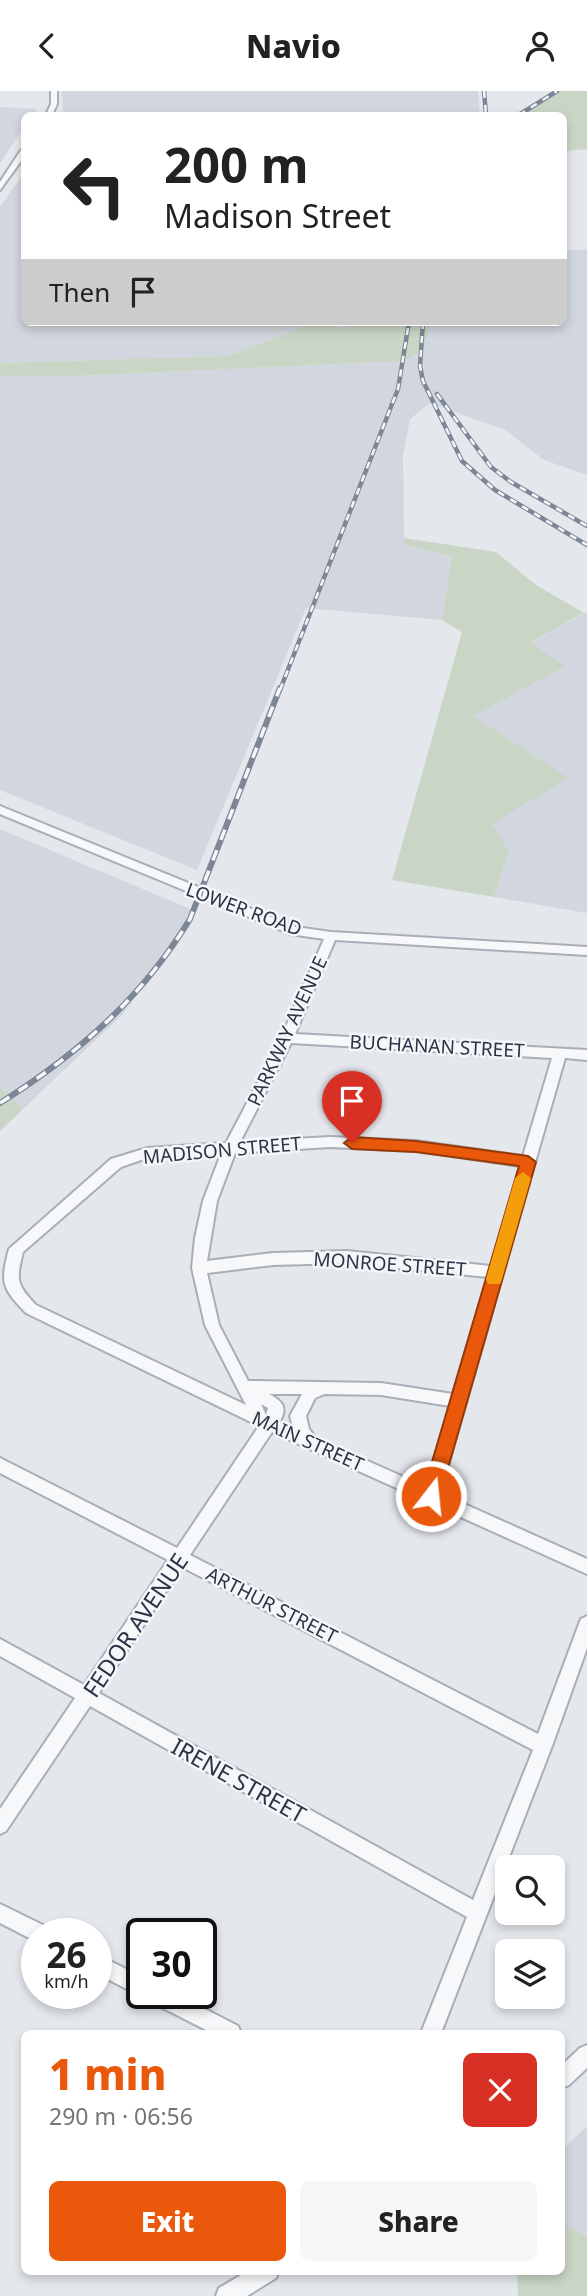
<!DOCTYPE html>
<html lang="en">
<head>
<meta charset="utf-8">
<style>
	:root { --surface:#fff; --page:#f6f6f6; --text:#222; --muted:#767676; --accent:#ea580c }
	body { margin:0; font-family:"Noto Sans",sans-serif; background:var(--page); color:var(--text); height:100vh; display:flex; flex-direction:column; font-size:26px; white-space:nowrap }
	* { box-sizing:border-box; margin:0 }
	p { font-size:23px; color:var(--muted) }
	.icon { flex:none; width:38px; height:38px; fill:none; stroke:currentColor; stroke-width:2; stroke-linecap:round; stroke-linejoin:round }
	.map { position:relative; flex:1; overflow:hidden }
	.details { position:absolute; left:21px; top:1939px; width:544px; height:245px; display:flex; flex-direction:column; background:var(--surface); border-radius:10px; box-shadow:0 4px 10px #0003 }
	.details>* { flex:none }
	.guide { position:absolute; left:21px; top:21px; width:546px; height:214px; border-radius:10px; box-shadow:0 4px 10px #0003; background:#fff; color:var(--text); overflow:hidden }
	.controls { position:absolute; left:495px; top:1764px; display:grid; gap:14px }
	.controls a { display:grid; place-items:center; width:70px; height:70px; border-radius:10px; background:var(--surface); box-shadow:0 4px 10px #0003; font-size:35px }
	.speed { position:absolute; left:21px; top:1827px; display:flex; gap:14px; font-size:35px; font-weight:700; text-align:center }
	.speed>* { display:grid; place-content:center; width:91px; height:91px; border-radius:50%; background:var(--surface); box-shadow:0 4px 10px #0003; line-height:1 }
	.speed small { font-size:18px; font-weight:400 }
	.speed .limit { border:4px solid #111; border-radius:10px; background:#fff; color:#111 }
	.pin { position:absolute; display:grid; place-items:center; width:60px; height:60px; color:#fff; margin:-72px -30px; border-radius:50% 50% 50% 0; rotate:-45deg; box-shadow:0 0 7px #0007 }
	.pin .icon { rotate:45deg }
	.me { position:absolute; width:77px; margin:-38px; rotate:16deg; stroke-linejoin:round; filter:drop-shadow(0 0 5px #0008) }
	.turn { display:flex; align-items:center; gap:24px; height:147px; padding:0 28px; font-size:32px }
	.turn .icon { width:91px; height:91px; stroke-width:2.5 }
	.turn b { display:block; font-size:49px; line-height:60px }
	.then { display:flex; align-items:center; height:66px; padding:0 28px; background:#0003; gap:14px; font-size:26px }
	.round { display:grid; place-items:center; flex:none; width:74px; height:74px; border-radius:10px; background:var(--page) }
	.summary { display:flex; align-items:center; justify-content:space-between; height:119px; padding:0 28px }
	h1 { font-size:42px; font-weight:800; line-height:52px; color:var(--accent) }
	.action { display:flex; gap:14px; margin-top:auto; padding:14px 28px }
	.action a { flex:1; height:80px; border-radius:10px; background:var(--accent); color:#fff; font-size:28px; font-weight:800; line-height:80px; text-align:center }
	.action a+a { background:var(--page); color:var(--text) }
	header { display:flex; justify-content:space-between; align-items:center; height:91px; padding:0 28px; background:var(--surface); font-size:32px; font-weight:800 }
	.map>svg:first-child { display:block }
	.built { fill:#d2d6de }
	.green { fill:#c9d6c5 }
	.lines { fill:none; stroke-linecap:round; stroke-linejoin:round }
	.minor-casing { stroke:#a9aeb7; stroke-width:4 }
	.minor { fill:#f7f8fa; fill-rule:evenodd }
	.rail-far1-casing { stroke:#7d8696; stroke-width:4.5 }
	.rail-casing { stroke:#7d8696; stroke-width:6 }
	.rail-far1 { stroke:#f4f6f9; stroke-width:2.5; stroke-dasharray:7; stroke-linecap:butt }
	.rail { stroke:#f4f6f9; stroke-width:3.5; stroke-dasharray:11; stroke-linecap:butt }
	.route { fill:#ea580c; stroke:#983908; stroke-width:2 }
	.slow { fill:#f59e0b }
	.labels { text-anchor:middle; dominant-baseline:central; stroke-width:5; stroke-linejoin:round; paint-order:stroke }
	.street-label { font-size:19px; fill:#2b3445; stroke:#f4f6f9 }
	.near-street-label { font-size:23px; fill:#2b3445; stroke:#f4f6f9 }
</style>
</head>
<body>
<header><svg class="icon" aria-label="back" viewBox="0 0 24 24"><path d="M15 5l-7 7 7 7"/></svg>Navio<svg class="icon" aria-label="person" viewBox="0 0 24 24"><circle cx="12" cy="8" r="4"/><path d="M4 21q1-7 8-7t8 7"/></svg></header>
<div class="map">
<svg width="587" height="2205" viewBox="0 0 587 2205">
	<rect width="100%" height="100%" fill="#e4e7ec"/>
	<!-- built -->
	<path class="built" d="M62 0H478L480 24H63Z
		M0 16 37 18 32 24H24V36L0 72Z
		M24 82V231H354L345 237 313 232 229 265 0 272V116Z
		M587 158V384L544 369 505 339 430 312 410 328 403 364 404 454 452 465 442 529 306 517 197 779 0 699V285H76L403 270 430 233 428 231H564V160Z
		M587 521V822L494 806 509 760 490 733 472 625 564 575 529 553Z
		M0 738 195 820 123 923 23 1018 0 998Z
		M587 2035V2145L562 2132V2059Z"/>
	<!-- green -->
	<path class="green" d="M553 0H587V58L564 60V24H513Z
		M354 231 430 233 424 257 403 270 76 285H0V272L229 265 313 232 345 237Z
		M404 447 496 461 536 494 584 522 530 552 565 575 473 625 568 687 491 733 509 760 494 806 392 789 462 541 442 529 452 465 404 454Z
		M1 997 23 1018 0 1040V998Z
		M562 2132 587 2145V2205H518L517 2181 562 2180Z"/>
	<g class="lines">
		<defs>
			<path id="minor" d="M51 0H57V13L52 24H46L51 13Z
				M21 59H24V66L0 99V91Z
				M0 715 296 836 331 841 587 856V864L335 849 295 943 587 959V969L565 967 440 1402 587 1468V1483L272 1341 190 1464 538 1643 579 1533 581 1528 587 1525V1557L552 1655 441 1942H421L467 1826 90 1615 6 1740 0 1743V1718L75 1607 0 1565V1548L84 1594 168 1469 0 1382V1367L177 1457 259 1335 26 1222C2 1197 0 1192 9 1158L111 1068 147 1057 226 1052 281 947 324 848 290 843 0 723ZM291 952 552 967 523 1065 416 1050 330 1046 240 1051ZM330 1056 416 1060 520 1075 491 1175 347 1160 273 1162 207 1170 217 1110 235 1062ZM221 1063 203 1110 195 1147 192 1177 205 1234 246 1314 36 1214C16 1193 16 1189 23 1161L121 1076 147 1067ZM347 1172 488 1186 453 1303 381 1292 248 1290 219 1234 207 1182 273 1174ZM269 1303H302L290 1325 293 1336 280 1330C288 1316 282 1310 269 1303ZM325 1303 381 1304 450 1315 426 1396 316 1347 309 1338 306 1325 315 1307ZM261 1313 268 1317 266 1324ZM182 1476 533 1659 473 1809 99 1602Z
				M0 1813 47 1836 49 1843H37V1851L0 1832Z
				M96 1863 142 1886V1902H174L238 1935 241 1942H212L147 1909 145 1904 142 1906 96 1882Z
				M587 1954V1977L569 1994 562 1997V1974L580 1957Z
				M248 2180H279L276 2187 247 2205H216L219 2197Z"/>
		</defs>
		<!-- minor casing -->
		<use href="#minor" class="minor-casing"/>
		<!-- minor -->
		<use href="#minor" class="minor"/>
		<defs>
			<path id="rail-far1" d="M484 0 486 24
				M519 24 557 0
				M423 231 420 275 423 290 462 370 495 399 587 454
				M437 303 491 376 511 391 587 435
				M280 599 398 298 409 231"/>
			<path id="rail" d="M0 1012C78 963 142 907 190 828L280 597"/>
		</defs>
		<!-- rail-far1 casing -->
		<use href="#rail-far1" class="rail-far1-casing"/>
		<!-- rail casing -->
		<use href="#rail" class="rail-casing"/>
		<!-- rail-far1 -->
		<use href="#rail-far1" class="rail-far1"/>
		<!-- rail -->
		<use href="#rail" class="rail"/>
	</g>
	<!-- route -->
	<path class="route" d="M352 1046 416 1050 528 1065 536 1071 440 1405 438 1411 431 1413 425 1411 422 1405 519 1075 416 1061 352 1058 344 1052Z"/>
	<!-- slow -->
	<path class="slow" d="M523 1081 531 1087 502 1188 500 1193H488L486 1188 515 1087Z"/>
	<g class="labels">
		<!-- street labels -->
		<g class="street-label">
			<text transform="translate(244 818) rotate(20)">LOWER ROAD</text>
			<text transform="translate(287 940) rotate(-65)">PARKWAY AVENUE</text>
			<text transform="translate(437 955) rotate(3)">BUCHANAN STREET</text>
			<text transform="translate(222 1059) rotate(-5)">MADISON STREET</text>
			<text transform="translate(390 1173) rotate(4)">MONROE STREET</text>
			<text transform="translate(308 1350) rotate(24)">MAIN STREET</text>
			<text transform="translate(272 1514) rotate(27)">ARTHUR STREET</text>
		</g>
		<!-- near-street labels -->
		<g class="near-street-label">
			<text transform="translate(135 1534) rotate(-56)">FEDOR AVENUE</text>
			<text transform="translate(239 1689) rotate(29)">IRENE STREET</text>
		</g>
	</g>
</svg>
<div class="controls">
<a><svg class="icon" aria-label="search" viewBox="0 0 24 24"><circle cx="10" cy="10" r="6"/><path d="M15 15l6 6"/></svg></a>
<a><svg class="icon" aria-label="layers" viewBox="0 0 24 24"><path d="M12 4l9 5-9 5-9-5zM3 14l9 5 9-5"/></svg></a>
</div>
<div class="speed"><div>26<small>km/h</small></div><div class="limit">30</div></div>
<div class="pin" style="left:352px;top:1052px;background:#d93025"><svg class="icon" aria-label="arrive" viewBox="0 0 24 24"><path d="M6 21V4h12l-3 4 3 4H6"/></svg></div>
<svg class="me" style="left:431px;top:1405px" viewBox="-20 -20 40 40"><circle r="17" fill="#ea580c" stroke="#fff" stroke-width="3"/><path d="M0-11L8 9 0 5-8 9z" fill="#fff"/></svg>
<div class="guide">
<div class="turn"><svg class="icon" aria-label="left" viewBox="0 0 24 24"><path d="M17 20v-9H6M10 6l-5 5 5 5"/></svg><div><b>200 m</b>Madison Street</div></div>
<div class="then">Then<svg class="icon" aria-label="arrive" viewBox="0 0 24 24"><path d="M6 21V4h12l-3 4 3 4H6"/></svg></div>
</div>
<section class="details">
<div class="summary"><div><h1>1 min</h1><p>290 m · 06:56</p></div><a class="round" style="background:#d93025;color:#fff"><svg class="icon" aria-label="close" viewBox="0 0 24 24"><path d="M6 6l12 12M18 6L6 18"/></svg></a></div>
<div class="action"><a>Exit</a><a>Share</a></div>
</section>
</div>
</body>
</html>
